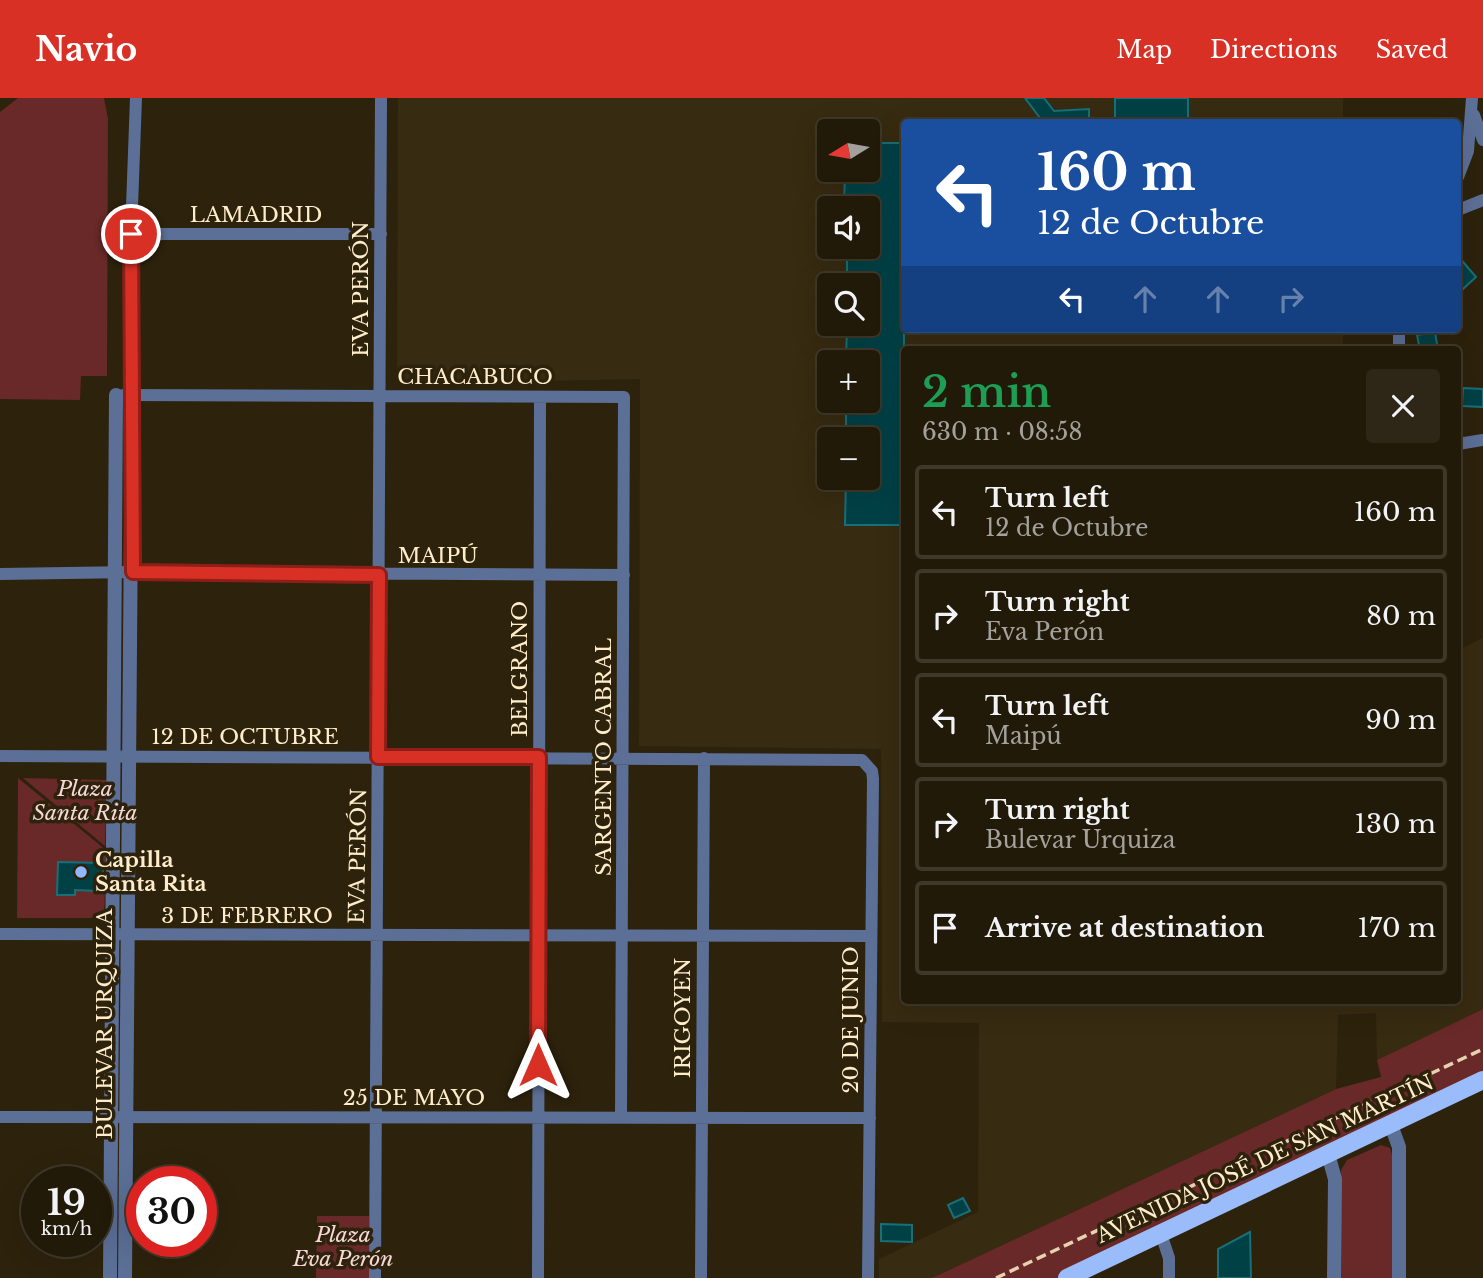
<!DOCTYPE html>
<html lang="en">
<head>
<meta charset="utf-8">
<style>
	:root { --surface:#221a09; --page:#2e2717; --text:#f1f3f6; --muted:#a2a19c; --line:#3f382a; --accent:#d93025 }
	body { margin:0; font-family:"Libre Baskerville",serif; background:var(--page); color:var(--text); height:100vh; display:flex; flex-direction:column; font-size:26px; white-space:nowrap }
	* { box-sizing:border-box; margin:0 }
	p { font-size:23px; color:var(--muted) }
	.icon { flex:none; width:38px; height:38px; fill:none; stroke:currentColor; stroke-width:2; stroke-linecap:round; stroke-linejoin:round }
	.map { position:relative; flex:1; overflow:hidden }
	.side { position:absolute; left:901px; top:248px; width:560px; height:658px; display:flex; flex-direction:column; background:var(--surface); border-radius:7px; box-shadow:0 7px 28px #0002,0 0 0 2px var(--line) }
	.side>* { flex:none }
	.banner { position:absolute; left:901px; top:21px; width:560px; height:214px; border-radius:7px; box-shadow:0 7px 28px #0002,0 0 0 2px var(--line); background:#1a4fa0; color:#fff; overflow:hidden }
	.needle { width:46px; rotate:259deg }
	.fabs { position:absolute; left:817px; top:21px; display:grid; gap:14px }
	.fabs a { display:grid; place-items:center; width:63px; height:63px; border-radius:7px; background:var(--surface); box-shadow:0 7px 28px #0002,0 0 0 2px var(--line); font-size:35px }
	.speed { position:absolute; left:21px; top:1068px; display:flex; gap:14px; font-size:35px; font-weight:700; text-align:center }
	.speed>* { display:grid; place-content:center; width:91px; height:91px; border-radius:50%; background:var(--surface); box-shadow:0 7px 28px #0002,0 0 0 2px var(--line); line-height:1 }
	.speed small { font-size:18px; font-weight:400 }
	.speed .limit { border:10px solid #d22; background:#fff; color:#111 }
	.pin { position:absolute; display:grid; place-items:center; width:60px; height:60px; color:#fff; margin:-30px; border:4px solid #fff; border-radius:50%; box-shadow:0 2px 7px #0007 }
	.me { position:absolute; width:77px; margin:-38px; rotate:0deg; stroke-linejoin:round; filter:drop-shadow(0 0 5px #0008) }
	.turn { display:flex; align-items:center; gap:24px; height:147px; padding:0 21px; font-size:32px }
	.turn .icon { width:91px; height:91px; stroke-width:2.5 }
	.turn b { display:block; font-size:49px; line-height:60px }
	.lanes { display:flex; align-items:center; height:66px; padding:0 21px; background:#0003; justify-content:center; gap:35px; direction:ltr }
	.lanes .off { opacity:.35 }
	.round { display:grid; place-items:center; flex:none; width:74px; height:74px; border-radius:7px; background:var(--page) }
	.headline { display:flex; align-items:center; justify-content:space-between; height:119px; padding:0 21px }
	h1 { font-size:42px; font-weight:600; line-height:52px; color:#1e9e55 }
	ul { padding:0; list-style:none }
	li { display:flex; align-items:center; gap:21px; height:94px; margin:0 14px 10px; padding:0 7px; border:4px solid var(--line); border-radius:7px }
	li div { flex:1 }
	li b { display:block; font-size:26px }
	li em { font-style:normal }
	header { display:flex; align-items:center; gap:42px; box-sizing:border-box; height:98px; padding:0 35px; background:var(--accent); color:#fff }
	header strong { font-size:33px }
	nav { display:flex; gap:38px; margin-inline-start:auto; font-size:24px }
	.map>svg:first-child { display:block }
	.built { fill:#372b11; fill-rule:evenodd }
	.green { fill:#682928 }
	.building { fill:#004146; stroke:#177078; stroke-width:2 }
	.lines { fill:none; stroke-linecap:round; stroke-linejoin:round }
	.minor { stroke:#5c6f96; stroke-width:12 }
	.tertiary { stroke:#5c6f96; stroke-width:14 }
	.primary { stroke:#9bbcfb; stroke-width:18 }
	.rail { stroke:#e4d2b1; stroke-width:3.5; stroke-dasharray:10 5; stroke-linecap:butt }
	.route-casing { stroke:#8d1f18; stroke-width:18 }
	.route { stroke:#d93025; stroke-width:12 }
	.poi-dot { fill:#93b7fd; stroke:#2d220c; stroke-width:2.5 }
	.labels { text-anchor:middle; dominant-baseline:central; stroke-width:7; stroke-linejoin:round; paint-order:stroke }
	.street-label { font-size:21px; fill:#ffecca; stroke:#2d220c }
	.park-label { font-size:21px; font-style:italic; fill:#f7d8d6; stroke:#2d220c }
	.poi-label { font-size:21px; font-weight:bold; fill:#ffecca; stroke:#2d220c; text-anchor:start }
</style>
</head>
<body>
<header>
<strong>Navio</strong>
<nav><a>Map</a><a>Directions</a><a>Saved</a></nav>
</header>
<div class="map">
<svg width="1483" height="1180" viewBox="0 0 1483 1180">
	<rect width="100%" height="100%" fill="#2d220c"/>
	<!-- built -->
	<path class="built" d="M398 0H1343V24H905V231H1343V252H905V903H1458V552L1483 540V911L1377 962 1376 915 1338 917 1336 991 932 1180H879V1161L978 1114 979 925 882 924 881 651 639 648 640 281 397 286ZM830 33H868V72H830ZM830 110H868V149H830ZM830 187H868V226H830ZM830 264H868V303H830ZM830 341H868V380H830Z"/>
	<!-- green -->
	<path class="green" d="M18 0H104L108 21 107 278H81L80 302 0 301V14Z
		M18 680 106 752V765H58L57 797H74L75 783 90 793H105L104 820H17Z
		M23 680 107 682 105 748Z
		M1483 911V982L1067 1180H932L1336 991 1381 979 1377 962Z
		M1381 1047 1390 1050 1394 1063V1180H1341V1072L1347 1062Z
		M317 1118H369V1180H316Z"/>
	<!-- building -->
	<path class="building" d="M1025 0H1044L1054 13 1089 11V24H1043Z
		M1115 0H1188V24H1115Z
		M878 45H905L903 427H845L846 380H868V341H846V303H868V264H846L847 226H868V187H847V149H868V110H844L845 72H868V55H878Z
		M1458 158 1476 179 1463 191 1458 185Z
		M1435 234 1438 252H1420L1417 237Z
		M1463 290 1483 291V309L1462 308Z
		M58 764 103 765V784H99V793L75 792V797H57Z
		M963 1100 970 1113 954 1120 948 1107Z
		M881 1126 912 1127V1144L881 1143Z
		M1250 1134 1251 1180H1218V1151Z"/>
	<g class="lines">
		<!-- minor -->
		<path class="minor" d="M1474 17 1483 42
			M1458 79 1468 53 1472 0
			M1458 112 1483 102
			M131 136H381
			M1399 231V252
			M123 297 624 299 621 1019
			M132 297 131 136 136 0
			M1458 346 1483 342
			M0 476 133 474 624 477
			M0 658 862 662 872 673 873 681 868 1180
			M0 836 871 838
			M0 1019 870 1020
			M1161 1136 1169 1160V1180
			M375 1180 381 0
			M538 1180 540 299
			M701 1180 704 660"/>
		<!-- tertiary -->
		<path class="tertiary" d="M1391 1027 1399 1049V1180
			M1328 1056 1335 1081 1334 1180
			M110 1180 116 297
			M125 1180 132 297"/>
		<!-- primary -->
		<path class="primary" d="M1067 1180 1483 982"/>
		<!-- rail -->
		<path class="rail" d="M996 1180 1483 951"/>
	</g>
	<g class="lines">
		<defs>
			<path id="route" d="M131 136 133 474 379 477 378 659H539L538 967"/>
		</defs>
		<!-- route casing -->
		<use href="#route" class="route-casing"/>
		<!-- route -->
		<use href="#route" class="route"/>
	</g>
	<!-- markers -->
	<circle class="poi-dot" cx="81" cy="774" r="7"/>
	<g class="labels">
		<!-- street labels -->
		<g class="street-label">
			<text x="256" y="117">LAMADRID</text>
			<text transform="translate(361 191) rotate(-90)">EVA PERÓN</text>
			<text x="475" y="279">CHACABUCO</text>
			<text x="438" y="458">MAIPÚ</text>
			<text transform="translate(520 571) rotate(-90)">BELGRANO</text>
			<text x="245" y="639">12 DE OCTUBRE</text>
			<text transform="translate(604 659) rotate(-90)">SARGENTO CABRAL</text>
			<text transform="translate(358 758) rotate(-89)">EVA PERÓN</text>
			<text x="247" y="818">3 DE FEBRERO</text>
			<text transform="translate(683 920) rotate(-90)">IRIGOYEN</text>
			<text transform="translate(851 922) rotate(-90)">20 DE JUNIO</text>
			<text transform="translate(105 926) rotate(-90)">BULEVAR URQUIZA</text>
			<text x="414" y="1000">25 DE MAYO</text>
			<text transform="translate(1265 1061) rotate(-25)">AVENIDA JOSÉ DE SAN MARTÍN</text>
		</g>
		<!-- park labels -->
		<g class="park-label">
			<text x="85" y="691">Plaza<tspan x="85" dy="24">Santa Rita</tspan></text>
			<text x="343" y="1137">Plaza<tspan x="343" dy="24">Eva Perón</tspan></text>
		</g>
		<!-- poi labels -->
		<g class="poi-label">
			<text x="95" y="762">Capilla<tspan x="95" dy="24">Santa Rita</tspan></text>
		</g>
	</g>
</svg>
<div class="fabs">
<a><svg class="needle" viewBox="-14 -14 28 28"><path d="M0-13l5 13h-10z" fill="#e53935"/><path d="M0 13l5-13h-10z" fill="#a2a19c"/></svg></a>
<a><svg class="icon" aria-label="sound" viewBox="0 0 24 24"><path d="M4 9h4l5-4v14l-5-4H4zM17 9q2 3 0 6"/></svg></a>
<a><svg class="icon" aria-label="search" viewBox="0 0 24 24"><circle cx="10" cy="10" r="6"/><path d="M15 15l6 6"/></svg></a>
<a>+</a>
<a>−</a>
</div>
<div class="speed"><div>19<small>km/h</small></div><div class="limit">30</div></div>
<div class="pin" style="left:131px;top:136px;background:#d93025"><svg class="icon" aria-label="arrive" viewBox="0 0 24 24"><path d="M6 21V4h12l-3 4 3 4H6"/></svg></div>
<svg class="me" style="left:538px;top:967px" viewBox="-20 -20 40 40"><path d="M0-17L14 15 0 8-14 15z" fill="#d93025" stroke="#fff" stroke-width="4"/></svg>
<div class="banner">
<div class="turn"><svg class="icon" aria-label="left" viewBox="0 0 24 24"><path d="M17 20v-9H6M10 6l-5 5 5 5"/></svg><div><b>160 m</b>12 de Octubre</div></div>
<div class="lanes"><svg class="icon" aria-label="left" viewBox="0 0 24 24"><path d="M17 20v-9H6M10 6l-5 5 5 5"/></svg><svg class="icon off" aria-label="ahead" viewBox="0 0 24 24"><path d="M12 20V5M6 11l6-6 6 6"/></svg><svg class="icon off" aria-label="ahead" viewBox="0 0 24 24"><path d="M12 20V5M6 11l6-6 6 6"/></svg><svg class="icon off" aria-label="right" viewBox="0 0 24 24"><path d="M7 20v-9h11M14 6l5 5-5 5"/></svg></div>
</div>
<section class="side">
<div class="headline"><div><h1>2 min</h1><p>630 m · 08:58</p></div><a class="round"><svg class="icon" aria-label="close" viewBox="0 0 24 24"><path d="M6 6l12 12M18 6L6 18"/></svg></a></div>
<ul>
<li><svg class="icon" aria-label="left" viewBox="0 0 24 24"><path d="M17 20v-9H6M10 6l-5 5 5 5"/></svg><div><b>Turn left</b><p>12 de Octubre</p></div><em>160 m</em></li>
<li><svg class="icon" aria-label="right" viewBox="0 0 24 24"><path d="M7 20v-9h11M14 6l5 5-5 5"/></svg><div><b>Turn right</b><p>Eva Perón</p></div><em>80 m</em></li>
<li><svg class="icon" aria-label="left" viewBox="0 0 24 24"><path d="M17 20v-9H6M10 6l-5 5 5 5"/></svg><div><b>Turn left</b><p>Maipú</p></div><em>90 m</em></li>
<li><svg class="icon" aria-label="right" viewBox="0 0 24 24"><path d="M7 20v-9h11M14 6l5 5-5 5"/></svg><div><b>Turn right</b><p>Bulevar Urquiza</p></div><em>130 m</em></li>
<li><svg class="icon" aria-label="arrive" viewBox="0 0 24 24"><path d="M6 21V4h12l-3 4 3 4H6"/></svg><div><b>Arrive at destination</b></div><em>170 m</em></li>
</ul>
</section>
</div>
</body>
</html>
